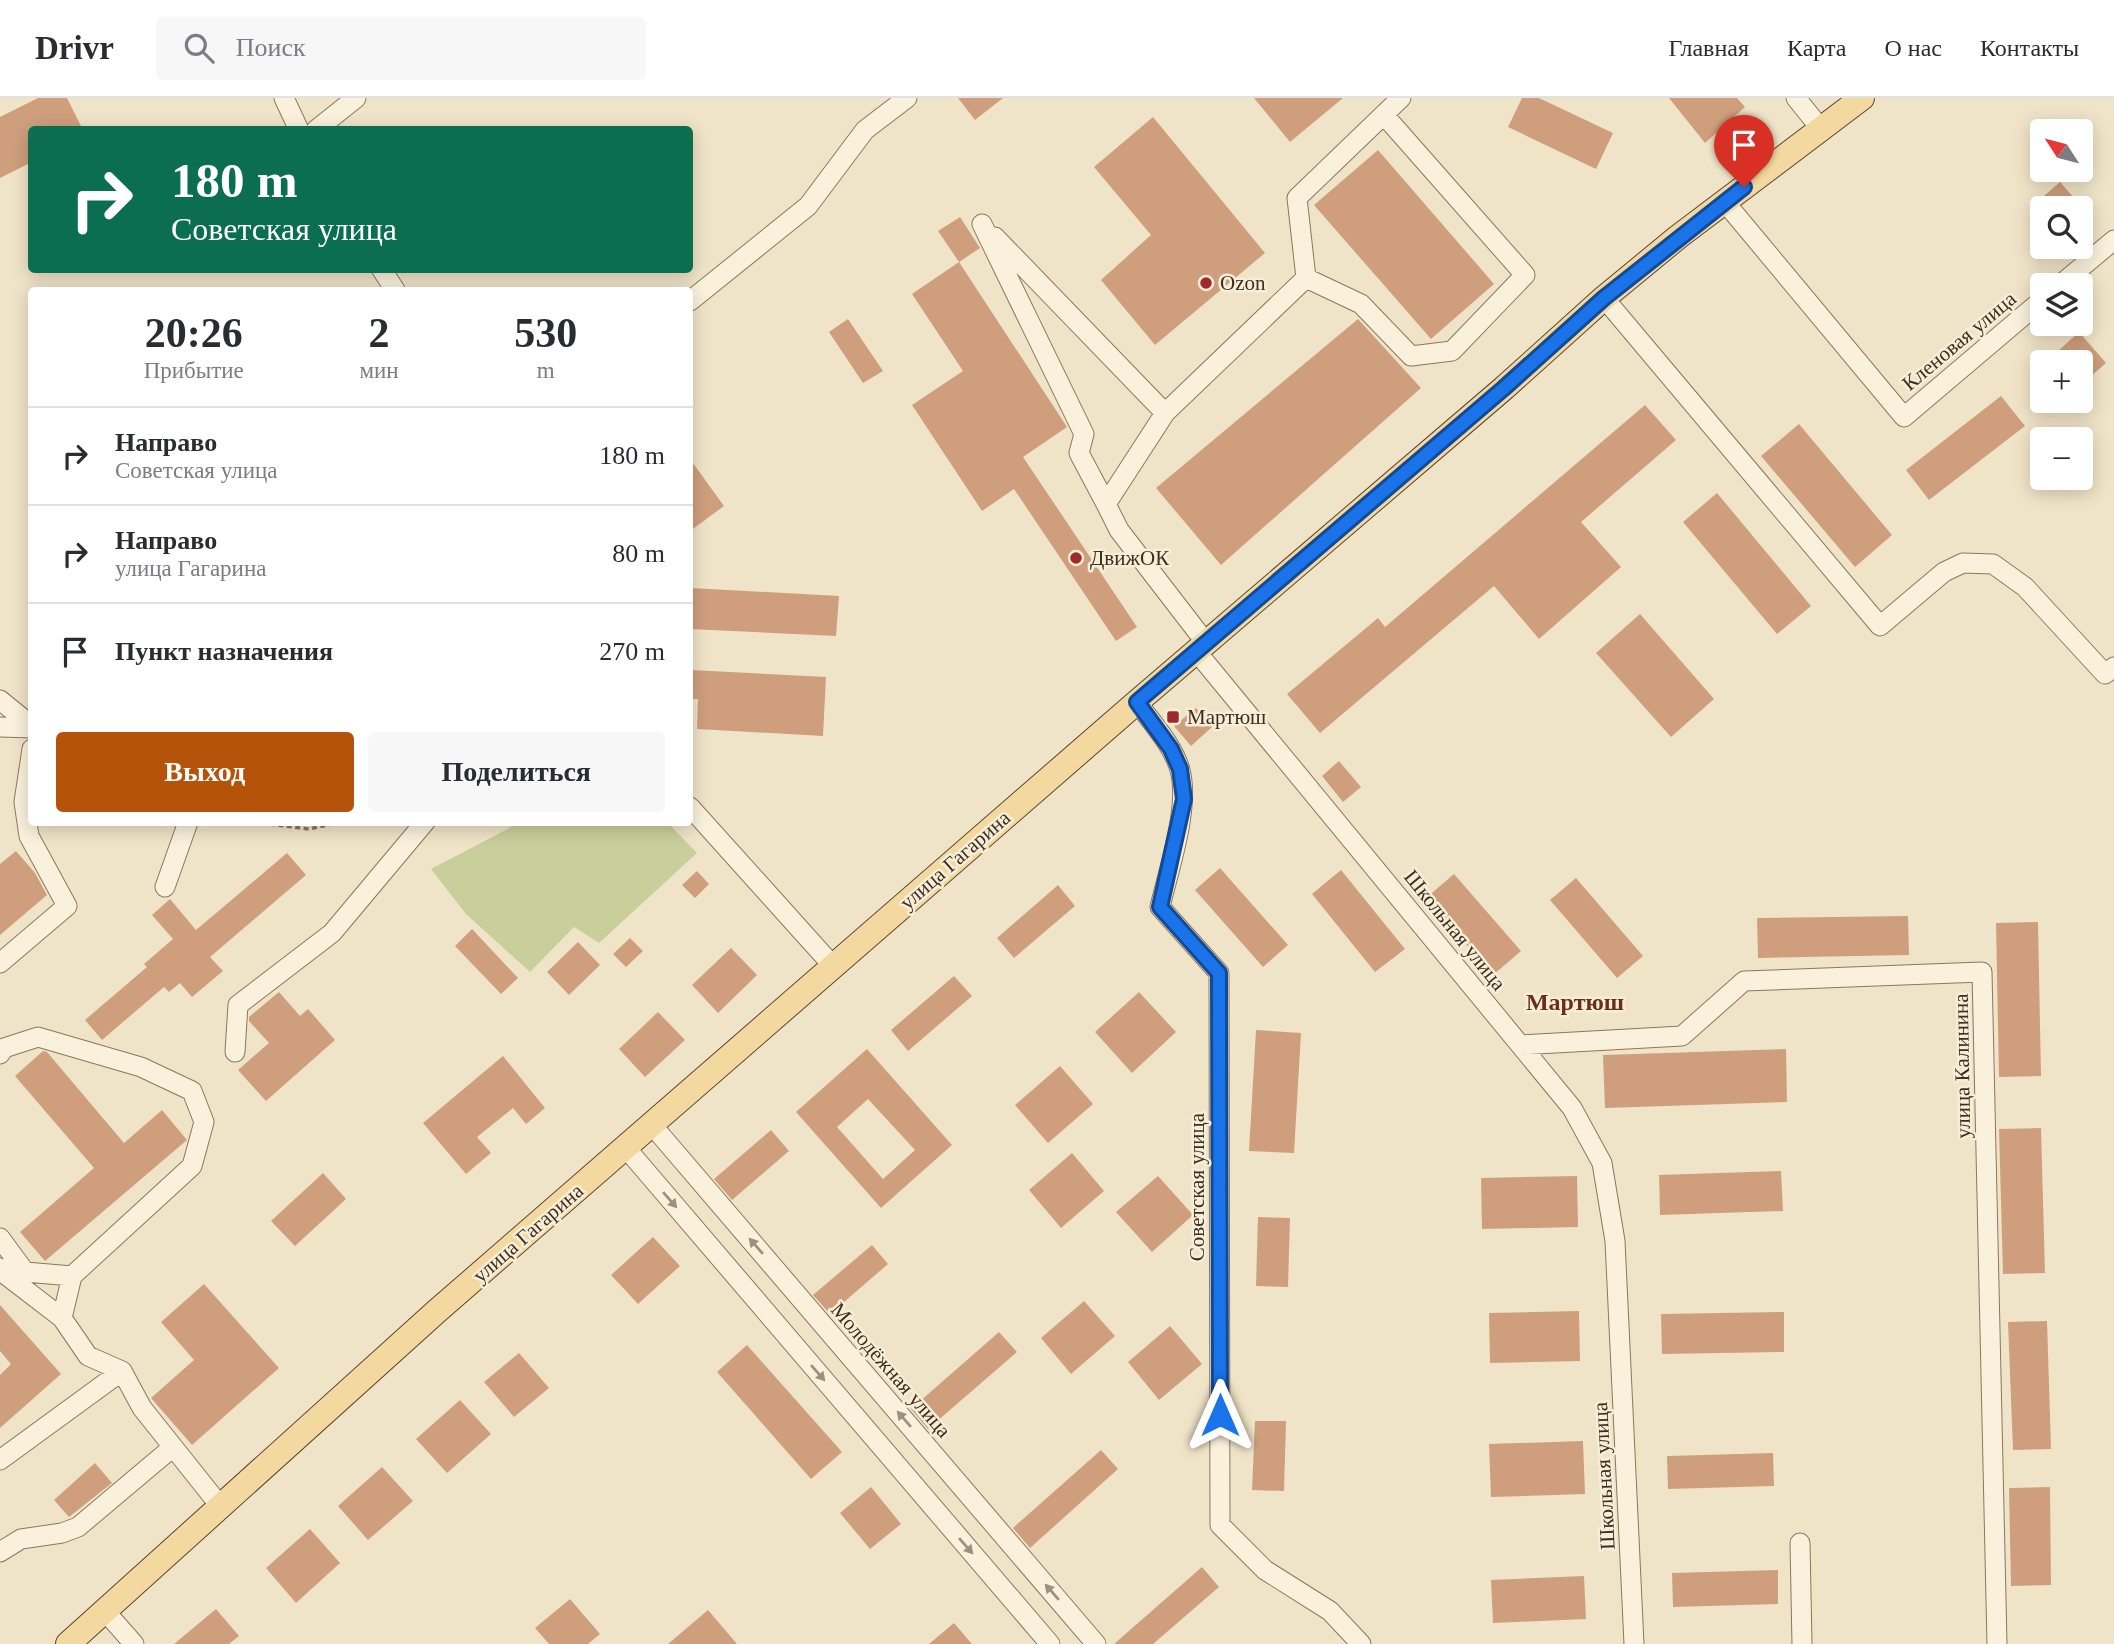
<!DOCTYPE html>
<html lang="ru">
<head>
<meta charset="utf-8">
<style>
	:root { --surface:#fff; --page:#f7f7f7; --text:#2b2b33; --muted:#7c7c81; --line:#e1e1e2; --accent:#b45309 }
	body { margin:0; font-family:Georgia,serif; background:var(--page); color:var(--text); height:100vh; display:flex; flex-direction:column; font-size:26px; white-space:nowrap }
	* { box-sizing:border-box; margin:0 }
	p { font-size:23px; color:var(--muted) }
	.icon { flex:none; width:38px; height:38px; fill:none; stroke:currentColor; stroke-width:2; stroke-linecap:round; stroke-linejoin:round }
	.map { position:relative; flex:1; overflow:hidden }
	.sheet { position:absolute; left:28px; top:189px; width:665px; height:539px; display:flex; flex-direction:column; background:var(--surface); border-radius:7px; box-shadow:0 4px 18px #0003 }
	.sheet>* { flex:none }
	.top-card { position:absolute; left:28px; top:28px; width:665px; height:147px; border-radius:7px; box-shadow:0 4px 18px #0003; background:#0b6e4f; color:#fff; overflow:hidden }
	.needle { width:46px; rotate:306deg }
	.fabs { position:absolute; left:2030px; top:21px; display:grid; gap:14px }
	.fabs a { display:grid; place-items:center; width:63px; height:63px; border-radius:7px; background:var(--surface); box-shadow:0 4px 18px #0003; font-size:35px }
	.pin { position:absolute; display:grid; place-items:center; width:60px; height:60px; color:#fff; margin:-72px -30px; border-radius:50% 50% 50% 0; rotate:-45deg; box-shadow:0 0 7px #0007 }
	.pin .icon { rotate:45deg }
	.me { position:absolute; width:77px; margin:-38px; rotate:0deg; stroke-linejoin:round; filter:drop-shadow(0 0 5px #0008) }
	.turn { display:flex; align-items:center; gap:24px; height:147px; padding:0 28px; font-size:32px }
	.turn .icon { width:91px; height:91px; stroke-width:2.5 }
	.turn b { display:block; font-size:49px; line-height:60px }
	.eta { display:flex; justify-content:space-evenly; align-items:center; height:119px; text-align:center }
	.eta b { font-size:42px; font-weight:700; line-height:49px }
	.primary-button { display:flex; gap:14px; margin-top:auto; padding:14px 28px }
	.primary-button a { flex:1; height:80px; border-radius:7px; background:var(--accent); color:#fff; font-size:28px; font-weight:700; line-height:80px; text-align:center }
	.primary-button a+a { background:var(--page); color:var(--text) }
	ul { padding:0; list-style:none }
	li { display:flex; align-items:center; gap:21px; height:98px; padding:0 28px; border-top:2px solid var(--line) }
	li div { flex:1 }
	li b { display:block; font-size:26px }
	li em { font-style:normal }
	header { display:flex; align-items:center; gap:42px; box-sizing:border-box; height:98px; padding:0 35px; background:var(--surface); border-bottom:2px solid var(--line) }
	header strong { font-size:33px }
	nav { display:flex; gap:38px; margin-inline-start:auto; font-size:24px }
	.search { width:490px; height:63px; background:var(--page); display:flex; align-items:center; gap:18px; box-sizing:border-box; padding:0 24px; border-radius:7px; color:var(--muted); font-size:26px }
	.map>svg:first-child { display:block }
	.green { fill:#c9cf9b }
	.building { fill:#cf9f7d; fill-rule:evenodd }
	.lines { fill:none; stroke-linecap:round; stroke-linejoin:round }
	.minor-casing { stroke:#8d765c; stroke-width:21 }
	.major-casing { stroke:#5b4430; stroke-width:26 }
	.path { stroke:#8d765c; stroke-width:3.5; stroke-dasharray:5 3.5; stroke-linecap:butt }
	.minor { stroke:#faf1dc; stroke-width:19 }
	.major { stroke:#f3d9a0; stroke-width:24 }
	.oneway { fill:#9c907e }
	.route-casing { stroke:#114b97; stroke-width:18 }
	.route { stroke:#1a73e8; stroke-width:12 }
	.poi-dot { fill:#9e2a2b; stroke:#f7eed8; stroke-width:2.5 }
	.labels { text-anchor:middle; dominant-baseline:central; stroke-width:5; stroke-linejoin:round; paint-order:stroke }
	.poi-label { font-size:21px; fill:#3d2e20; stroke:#f7eed8; text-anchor:start }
	.street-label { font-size:21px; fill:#3d2e20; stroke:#f7eed8 }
	.quarter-label { font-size:24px; font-weight:bold; fill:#6b2e1e; stroke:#f7eed8 }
</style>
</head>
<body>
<header>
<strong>Drivr</strong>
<div class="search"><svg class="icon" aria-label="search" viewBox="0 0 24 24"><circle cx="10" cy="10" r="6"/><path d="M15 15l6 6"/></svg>Поиск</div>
<nav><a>Главная</a><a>Карта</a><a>О нас</a><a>Контакты</a></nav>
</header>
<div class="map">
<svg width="2114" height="1546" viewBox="0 0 2114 1546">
	<rect width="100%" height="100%" fill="#f0e4c8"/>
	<!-- green -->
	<path class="green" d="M519 725H668L697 755 599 845 574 829 530 874 466 816 431 771Z"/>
	<!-- building -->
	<path class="building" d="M38 0H67L83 32H32V64L0 80V19Z
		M958 0H1003L975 22Z
		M1254 0H1343L1290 44Z
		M1522 0H1539L1613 35 1596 71 1508 29Z
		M1669 0H1737L1745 9 1705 45Z
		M1153 19 1265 155 1155 247 1101 182 1151 137 1094 69Z
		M1378 52 1494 186 1431 241 1314 107Z
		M2060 84 2083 110H2030Z
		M960 119 980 150 959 164 938 133Z
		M959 164 1067 329 1023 359 1137 529 1116 543 1014 391 982 413 912 307 963 273 912 196Z
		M848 221 883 273 863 285 829 234Z
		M1358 221 1421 290 1221 467 1156 390Z
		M2079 234 2106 265 2081 287V264H2046Z
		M2001 298 2025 328 1929 402 1906 372Z
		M1645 307 1676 342 1581 424 1621 469 1539 541 1494 488 1320 635 1287 596 1378 520 1385 529Z
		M1799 326 1892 437 1855 469 1761 358Z
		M690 361 724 408 690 433Z
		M1717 395 1811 508 1777 536 1683 424Z
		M690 490 839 498 836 538 690 531Z
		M1640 516 1714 601 1671 639 1596 555Z
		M690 572 826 579 823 638 697 631 698 601H690Z
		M1196 610 1212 629 1191 648 1174 628Z
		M1339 663 1361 689 1343 704 1322 678Z
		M16 753 35 775 47 797 0 837V766Z
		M287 755 306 777 210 859 223 873 192 899 180 885 169 894 164 889 102 942 85 922 147 869 144 866 173 841 152 817 170 801 196 832Z
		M1220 770 1288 847 1263 869 1195 792Z
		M1341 772 1405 851 1375 874 1312 796Z
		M697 773 709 786 695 800 682 787Z
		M1454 776 1521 853 1493 877 1426 800Z
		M1576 780 1643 858 1617 880 1550 802Z
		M1058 787 1075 808 1014 860 997 840Z
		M1908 818 1909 857 1758 860 1757 820Z
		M2038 824 2041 978 1999 979 1996 825Z
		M472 831 518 880 501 896 455 848Z
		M630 840 643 853 626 869 613 856Z
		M578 844 600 867 569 897 547 874Z
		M731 850 757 877 718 915 692 887Z
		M954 878 972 898 908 953 891 932Z
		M279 894 300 918 308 911 335 942 266 1003 238 972 269 945 249 923V919Z
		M1139 894 1176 934 1132 975 1095 934Z
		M658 914 685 942 645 979 619 951Z
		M1256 932 1301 935 1294 1055 1249 1053Z
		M867 951 952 1047 881 1110 796 1014ZM868 1001 915 1052 883 1081 837 1029Z
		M1786 951 1787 1004 1605 1010 1603 957Z
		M43 953 47 954 124 1045 162 1012 187 1042 45 1163 20 1134 94 1070 15 978Z
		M503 958 545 1010 526 1026 513 1010 477 1039 491 1055 466 1076 423 1025Z
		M1060 968 1093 1006 1048 1045 1015 1007Z
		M2041 1030 2045 1175 2003 1176 1999 1031Z
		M771 1032 789 1053 732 1102 714 1081Z
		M1072 1055 1104 1093 1061 1130 1029 1092Z
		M1781 1073 1783 1113 1660 1117 1659 1077Z
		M323 1075 346 1101 295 1148 271 1123Z
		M1158 1078 1193 1117 1152 1154 1116 1114Z
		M1577 1078 1578 1129 1482 1131 1481 1080Z
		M1258 1119 1290 1120 1288 1189 1256 1188Z
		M653 1139 680 1168 638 1206 611 1177Z
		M872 1147 888 1166 830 1216 813 1197Z
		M204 1186 279 1270 192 1347 151 1300 194 1262 161 1224Z
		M1084 1203 1115 1238 1071 1276 1041 1240Z
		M0 1207 61 1276 0 1330V1277L11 1266 0 1253Z
		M1579 1213 1580 1263 1490 1265 1489 1215Z
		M1784 1214V1254L1662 1256 1661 1216Z
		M2047 1223 2051 1351 2013 1352 2008 1224Z
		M1170 1228 1202 1266 1159 1302 1128 1264Z
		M999 1234 1017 1254 928 1331 911 1311Z
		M747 1247 842 1354 811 1381 717 1274Z
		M519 1255 549 1290 514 1319 484 1284Z
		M460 1302 491 1336 447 1375 416 1341Z
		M1255 1323H1286L1284 1393 1252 1392Z
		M1583 1343 1585 1396 1491 1399 1489 1346Z
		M1101 1352 1118 1371 1030 1450 1013 1430Z
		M1773 1355 1774 1388 1668 1391 1667 1358Z
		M95 1365 112 1385 69 1419 54 1402Z
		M382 1369 413 1403 368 1442 338 1408Z
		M871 1389 901 1426 870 1451 840 1415Z
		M2050 1389 2051 1487 2011 1488 2009 1390Z
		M310 1431 340 1465 296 1505 266 1470Z
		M1202 1469 1219 1489 1153 1546H1114Z
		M1778 1472V1506L1673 1509 1672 1475Z
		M1584 1478 1586 1521 1493 1525 1491 1482Z
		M570 1501 600 1536 588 1546H549L535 1530Z
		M216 1511 239 1538 229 1546H174Z
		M708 1512 737 1546H668Z
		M954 1525 972 1546H929Z"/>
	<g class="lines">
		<defs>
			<path id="minor" d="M284 0 299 32
				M1796 0 1821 31
				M316 32 356 0
				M1724 103 1904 319 2042 202
				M982 126 1084 336 1079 355 1106 406
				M995 139 1165 315
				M382 172 395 192
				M1306 180 1361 206 1411 258 1452 253 1525 177 1384 17
				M2060 187 2114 142
				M1604 200 1880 528 1944 474 1963 465 1993 466 2025 489 2105 576 2114 569
				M690 203 808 108 865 32 907 0
				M1206 545 1119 432 1106 406 1165 315 1306 180 1297 100 1401 0
				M1196 553 1572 1010 1602 1065 1615 1143 1634 1546
				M0 602 32 628
				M1137 604C1152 625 1173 647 1180 672 1190 710 1169 770 1160 809L1219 875 1220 1427 1265 1472 1330 1513 1361 1546
				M0 629 32 630
				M690 709 833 868
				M165 789 188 724
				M0 865 67 808 29 738 24 704 32 651
				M1520 947 1682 938 1744 883 1982 874 1997 1546
				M235 954 238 907 332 835 425 724
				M0 956 4 950 38 939 141 969 192 993 204 1024 192 1068 72 1178 62 1220
				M652 1027 1096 1546
				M626 1050 1050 1546
				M0 1140 25 1174 72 1178
				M0 1170 6 1177 62 1220 88 1258 122 1273 142 1310 221 1409
				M0 1362 122 1273
				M1800 1445 1802 1546
				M0 1454 21 1441 62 1435 78 1429 173 1349
				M104 1512 134 1546"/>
			<path id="major" d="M68 1546 437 1213 1137 604 1504 290 1604 200 1678 139 1862 0"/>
		</defs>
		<!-- minor casing -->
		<use href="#minor" class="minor-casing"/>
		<!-- major casing -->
		<use href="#major" class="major-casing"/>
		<!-- path -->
		<path class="path" d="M253 724 309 731 341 724"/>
		<!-- minor -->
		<use href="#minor" class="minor"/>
		<!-- major -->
		<use href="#major" class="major"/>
	</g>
	<!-- one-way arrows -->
	<defs><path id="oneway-solid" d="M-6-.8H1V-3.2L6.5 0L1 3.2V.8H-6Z" transform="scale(1.75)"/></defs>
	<g class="oneway">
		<use href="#oneway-solid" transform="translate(670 1102) rotate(49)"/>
		<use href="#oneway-solid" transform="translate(756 1148) rotate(-131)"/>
		<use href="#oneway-solid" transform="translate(818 1275) rotate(49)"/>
		<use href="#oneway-solid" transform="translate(904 1321) rotate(-131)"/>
		<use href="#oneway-solid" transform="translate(966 1448) rotate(49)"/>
		<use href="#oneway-solid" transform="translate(1052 1494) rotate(-131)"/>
	</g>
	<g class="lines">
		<defs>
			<path id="route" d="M1220 1317 1219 875 1160 809 1184 701 1180 671 1171 651 1137 604 1504 290 1604 200 1744 89"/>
		</defs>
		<!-- route casing -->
		<use href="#route" class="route-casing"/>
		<!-- route -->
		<use href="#route" class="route"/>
	</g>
	<!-- markers -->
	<g class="poi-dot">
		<circle cx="1206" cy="185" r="7"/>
		<circle cx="1076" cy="460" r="7"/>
		<rect x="1166" y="612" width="14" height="14" rx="3.5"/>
	</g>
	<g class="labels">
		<!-- poi labels -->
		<g class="poi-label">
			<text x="1220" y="185">Ozon</text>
			<text x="1090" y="460">ДвижОК</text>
			<text x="1187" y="619">Мартюш</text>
		</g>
		<!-- street labels -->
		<g class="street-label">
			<text transform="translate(1959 243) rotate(-40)">Кленовая улица</text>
			<text transform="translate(955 762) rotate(-41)">улица Гагарина</text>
			<text transform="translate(1455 832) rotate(51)">Школьная улица</text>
			<text transform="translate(1962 968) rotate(-91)">улица Калинина</text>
			<text transform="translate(1197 1089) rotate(-90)">Советская улица</text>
			<text transform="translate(528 1135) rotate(-41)">улица Гагарина</text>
			<text transform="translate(891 1272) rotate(49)">Молодёжная улица</text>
			<text transform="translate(1604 1378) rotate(-93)">Школьная улица</text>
		</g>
		<!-- quarter labels -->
		<g class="quarter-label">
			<text x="1575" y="904">Мартюш</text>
		</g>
	</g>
</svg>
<div class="fabs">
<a><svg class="needle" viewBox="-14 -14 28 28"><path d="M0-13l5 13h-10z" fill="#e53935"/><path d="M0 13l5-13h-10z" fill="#7c7c81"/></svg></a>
<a><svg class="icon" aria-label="search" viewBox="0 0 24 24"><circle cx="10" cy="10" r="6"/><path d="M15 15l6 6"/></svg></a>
<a><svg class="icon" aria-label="layers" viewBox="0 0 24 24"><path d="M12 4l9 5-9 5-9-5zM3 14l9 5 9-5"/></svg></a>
<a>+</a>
<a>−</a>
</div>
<div class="pin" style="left:1744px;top:89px;background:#d93025"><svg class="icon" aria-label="arrive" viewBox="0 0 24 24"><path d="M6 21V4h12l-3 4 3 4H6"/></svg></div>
<svg class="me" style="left:1220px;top:1317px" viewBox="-20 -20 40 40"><path d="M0-17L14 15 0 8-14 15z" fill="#1a73e8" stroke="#fff" stroke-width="4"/></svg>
<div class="top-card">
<div class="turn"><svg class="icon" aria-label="right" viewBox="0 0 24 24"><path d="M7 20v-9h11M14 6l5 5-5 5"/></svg><div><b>180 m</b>Советская улица</div></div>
</div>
<section class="sheet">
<div class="eta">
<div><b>20:26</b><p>Прибытие</p></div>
<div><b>2</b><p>мин</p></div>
<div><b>530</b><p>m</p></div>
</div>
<ul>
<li><svg class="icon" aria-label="right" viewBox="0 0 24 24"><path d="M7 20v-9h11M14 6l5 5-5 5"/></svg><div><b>Направо</b><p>Советская улица</p></div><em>180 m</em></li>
<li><svg class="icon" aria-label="right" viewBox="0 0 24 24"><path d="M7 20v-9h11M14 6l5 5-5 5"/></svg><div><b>Направо</b><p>улица Гагарина</p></div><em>80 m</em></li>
<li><svg class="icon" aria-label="arrive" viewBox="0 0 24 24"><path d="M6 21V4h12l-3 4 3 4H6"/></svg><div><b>Пункт назначения</b></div><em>270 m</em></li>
</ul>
<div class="primary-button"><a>Выход</a><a>Поделиться</a></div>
</section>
</div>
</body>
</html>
